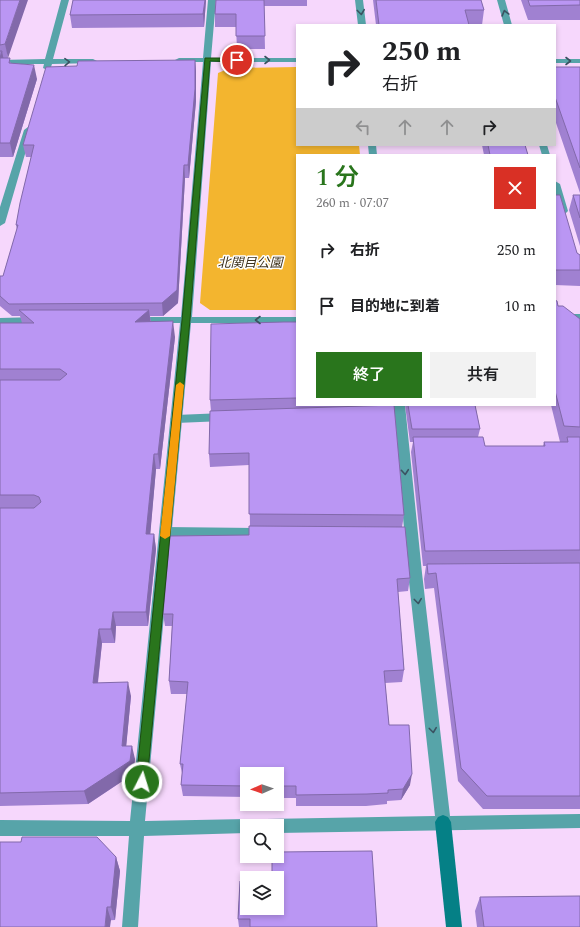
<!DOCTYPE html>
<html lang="ja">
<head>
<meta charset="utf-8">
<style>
	:root { --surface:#fff; --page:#f2f2f2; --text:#202124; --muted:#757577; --accent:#29751c }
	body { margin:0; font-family:Spectral,"Noto Sans JP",serif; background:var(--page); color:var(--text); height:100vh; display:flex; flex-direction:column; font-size:15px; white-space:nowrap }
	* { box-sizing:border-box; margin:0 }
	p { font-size:13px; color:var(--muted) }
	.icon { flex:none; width:22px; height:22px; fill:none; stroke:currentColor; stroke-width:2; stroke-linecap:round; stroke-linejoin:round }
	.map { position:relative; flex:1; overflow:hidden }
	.drawer { position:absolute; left:296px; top:154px; width:260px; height:252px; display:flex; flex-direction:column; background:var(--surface); border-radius:0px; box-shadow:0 2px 6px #0003 }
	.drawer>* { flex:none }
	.guide { position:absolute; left:296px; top:24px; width:260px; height:122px; border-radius:0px; box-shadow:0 2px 6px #0003; background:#fff; color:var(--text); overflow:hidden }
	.needle { width:26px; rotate:268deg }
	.controls { position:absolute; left:240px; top:767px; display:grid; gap:8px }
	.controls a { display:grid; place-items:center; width:44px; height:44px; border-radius:0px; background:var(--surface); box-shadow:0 2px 6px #0003; font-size:20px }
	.pin { position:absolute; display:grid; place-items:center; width:34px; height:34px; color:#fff; margin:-17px; border:2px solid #fff; border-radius:50%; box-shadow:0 1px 4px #0007 }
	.me { position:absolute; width:44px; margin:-22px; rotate:5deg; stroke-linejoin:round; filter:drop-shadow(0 0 3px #0008) }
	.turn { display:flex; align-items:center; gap:14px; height:84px; padding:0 20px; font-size:18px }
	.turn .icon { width:52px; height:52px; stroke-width:2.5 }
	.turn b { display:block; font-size:28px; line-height:34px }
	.lanes { display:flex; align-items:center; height:38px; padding:0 20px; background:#0003; justify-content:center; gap:20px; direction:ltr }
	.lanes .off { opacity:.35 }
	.round { display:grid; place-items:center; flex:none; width:42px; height:42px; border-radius:0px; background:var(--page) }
	.headline { display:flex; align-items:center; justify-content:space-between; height:68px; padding:0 20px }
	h1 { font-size:24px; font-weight:600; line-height:30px; color:var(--accent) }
	.cta { display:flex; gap:8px; margin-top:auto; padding:8px 20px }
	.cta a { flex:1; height:46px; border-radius:0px; background:var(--accent); color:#fff; font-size:16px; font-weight:600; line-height:46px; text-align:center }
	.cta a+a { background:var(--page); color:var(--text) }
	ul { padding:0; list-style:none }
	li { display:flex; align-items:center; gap:12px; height:56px; padding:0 20px }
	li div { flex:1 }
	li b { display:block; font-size:15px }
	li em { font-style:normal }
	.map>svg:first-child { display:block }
	.green { fill:#f3b52f }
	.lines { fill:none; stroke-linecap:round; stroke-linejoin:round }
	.lane { fill:#57a4a9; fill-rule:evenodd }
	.street { fill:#57a4a9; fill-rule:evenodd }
	.secondary { fill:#058086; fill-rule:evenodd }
	.wall { fill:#a081d1 }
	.shaded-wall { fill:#8269aa }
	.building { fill:#ba96f3; stroke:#8269aa }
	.oneway { stroke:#3a5261 }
	.route { fill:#29751c; stroke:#1b4c12 }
	.slow { fill:#f59e0b }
	.labels { text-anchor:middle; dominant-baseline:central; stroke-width:3; stroke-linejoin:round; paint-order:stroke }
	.park-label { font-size:13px; font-style:italic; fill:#3e321c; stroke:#fff }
</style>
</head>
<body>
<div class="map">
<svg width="580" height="927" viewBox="0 0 580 927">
	<rect width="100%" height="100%" fill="#f6d7fc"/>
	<!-- green -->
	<path class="green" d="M297 67V145H359L360 155H297V310H210L200 303 218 73 230 68Z"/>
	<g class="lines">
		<!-- lane -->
		<path class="lane" d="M224 413 230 417 224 421 176 423 170 419 176 415Z
			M165 527 266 528 270 529 272 533 270 537 266 538 165 537 161 536 159 532 161 528Z"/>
		<!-- street -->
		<path class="street" d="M61 0H69L53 59H93L97 61 96 63 52 64 50 70H47L43 68 44 64H0V60L45 59Z
			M208 0H216L211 58H297V62H211L192 317H297V323H191L145 821 247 819 252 821 255 826H247V833L144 836 138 927H122L129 836H0V820L130 821 180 323H134L129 320 134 317H181L203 62H179L175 60 179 58H203Z
			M355 0H363L366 25H358Z
			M497 0H505L512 25H504Z
			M555 59H580V63H555Z
			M28 127 32 130 5 223 0 226V207L24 130Z
			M368 145H376L377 155H369Z
			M539 145H547L550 155H542Z
			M555 181 560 184 568 211 566 213 563 214 558 211 555 200Z
			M555 314H580V320H555Z
			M38 317 42 318 43 320 42 322 0 324V318Z
			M393 405H405L422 573 450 816 580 814V828L277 833V826H258L261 821 266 819 435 816 408 573Z"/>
		<!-- secondary -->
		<path class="secondary" d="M443 815 448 817 451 822 462 927H446L435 822 438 817Z"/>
	</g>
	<!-- wall -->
	<path class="wall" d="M0 0 8 58 11 63 37 79 13 157H0Z
		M73 0H206L204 27 72 28 70 15Z
		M216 0H307V6H264L265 49H237L236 27H215V14Z
		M373 0H481L484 10 482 25H376Z
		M521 0H580V20H528Z
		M195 60 196 72V101L189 178H185L178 303 163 316H150L151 322 175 337 160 469H156L150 534H154L156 549 148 626H116L115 643H102L98 683 131 696 126 746 135 759 133 774 88 804 0 806V323H22L20 316H12L0 306V277L3 276 17 230 16 225 31 157H26L23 145 77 66Z
		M555 67H580V193L555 120Z
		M482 145H525L528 155H484Z
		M555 195 577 253 580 255V286L555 285Z
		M573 195H580V246L569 210Z
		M555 300 558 306 580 319V809H483L458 781 434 588 425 589 424 579 426 566H423L411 452 413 442H410L405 405H475L480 429 478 437 485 446H543L544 442H566H560L551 405H555Z
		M297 322V405H394L404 515 402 527 410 578 408 591 398 592 404 670 402 682 385 683 389 725 410 785 401 800 387 801V804L366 806H296V798H277V774H247V797L183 796 181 785 182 773 180 764 187 694H171L169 681 172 626H165L163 614 249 535 250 526 249 465 210 467 209 454 211 411 210 400Z
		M116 857 120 871 115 920 0 927Z
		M240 881 377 927H239L238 919Z
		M480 897 580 927H477L475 911Z"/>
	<!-- shaded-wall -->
	<path class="shaded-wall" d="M20 0H28L8 58 5 44Z
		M205 0H206L204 27 203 14Z
		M2 51 5 66 0 60V58Z
		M195 60 196 72V101L189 178 188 165Z
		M34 65 37 79 13 157 10 143Z
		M184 165 185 178 178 303 163 316 162 303Z
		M149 310 151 326 135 322Z
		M173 321 175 337 160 469 158 454Z
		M154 454 156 469 149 549 146 534Z
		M154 534 156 549 148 626 146 612Z
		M113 612 116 626 115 643 111 629Z
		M99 629 102 643 96 697 93 683Z
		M128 682 131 696 125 759 122 746Z
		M132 746 135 759 133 774 88 804 84 791Z
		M412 774 410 785 401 800 403 789Z
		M116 857 120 871 115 920 111 907Z
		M107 907 111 920 110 927H105Z"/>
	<!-- building -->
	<path class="building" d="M0 0H20L5 44 0 45Z
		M73 0H205L203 14 70 15Z
		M216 0H264L265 36H236V14H215Z
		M376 0H481L484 10H465L469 25H379Z
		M528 0H580V5L530 6Z
		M0 51H2L0 58Z
		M0 58H10L9 63 34 65 10 143H0Z
		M195 60V89L188 165H184L177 290 162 303 9 304 0 296V276H3L18 225H16L20 203 34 145H23L46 67 77 66 78 61Z
		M555 67H580V168L555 97Z
		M488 145H525L528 155H490Z
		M555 195H560L577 253 580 255V270H555Z
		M573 195H580V218Z
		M555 300 557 301 558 306H563L580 319V427L564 426 555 391Z
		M19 310H149L135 322 173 321 158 454H154L146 534H154L146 612H113L111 629H99L93 683 128 682 122 746H132L130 761 84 791 0 793V508H34L41 502 39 497 34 495H0V380H60L67 374 60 369H0V323H34Z
		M284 322H297V398L210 400 211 324Z
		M394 405 404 515 249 514V453L209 454 210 411Z
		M408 405H475L480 429H412Z
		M413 437H483L485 446H545L544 442H568L567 437H580V550L425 551Z
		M249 526 405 527 410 578 397 579 404 670 384 671 389 725H409L412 774 403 789 388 790V793L367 794 296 795V786H277V774H247V786L181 785 183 764H180L188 682 169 681 173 614H163L170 536 249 535Z
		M580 563V796H487L461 768 436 573 428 574 427 564Z
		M22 837H97L116 857 111 907H107L105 927H0V842H21Z
		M372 851 377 927H250V919H238L240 881H247V908H277V878H272V856H277V852Z
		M580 896V927H484L480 897Z"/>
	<!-- one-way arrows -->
	<defs><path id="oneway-chevron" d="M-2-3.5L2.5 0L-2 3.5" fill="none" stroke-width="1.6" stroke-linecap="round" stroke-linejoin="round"/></defs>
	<g class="oneway">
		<use href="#oneway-chevron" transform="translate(361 12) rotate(83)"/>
		<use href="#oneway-chevron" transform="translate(505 13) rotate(-105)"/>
		<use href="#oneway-chevron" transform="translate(267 60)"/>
		<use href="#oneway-chevron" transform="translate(568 61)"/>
		<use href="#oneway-chevron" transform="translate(67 62) rotate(-1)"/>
		<use href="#oneway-chevron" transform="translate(258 320) rotate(-180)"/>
		<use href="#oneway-chevron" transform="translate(405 472) rotate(85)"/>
		<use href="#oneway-chevron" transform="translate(418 601) rotate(83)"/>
		<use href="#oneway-chevron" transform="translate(433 730) rotate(83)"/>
	</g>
	<!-- route -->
	<path class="route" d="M205 58H237L240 60 237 62 210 61 190 320 147 782 146 786 142 788 137 786 136 782 182 320Z"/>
	<!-- slow -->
	<path class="slow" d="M180 382 184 385 170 536 165 539 160 536 176 385Z"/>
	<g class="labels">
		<!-- park labels -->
		<g class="park-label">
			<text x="250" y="263">北関目公園</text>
		</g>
	</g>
</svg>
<div class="controls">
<a><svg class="needle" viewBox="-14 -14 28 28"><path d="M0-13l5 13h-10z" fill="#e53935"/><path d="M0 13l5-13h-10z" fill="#757577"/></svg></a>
<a><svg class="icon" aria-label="search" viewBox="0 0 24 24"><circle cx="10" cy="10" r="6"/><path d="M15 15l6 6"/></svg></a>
<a><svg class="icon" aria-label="layers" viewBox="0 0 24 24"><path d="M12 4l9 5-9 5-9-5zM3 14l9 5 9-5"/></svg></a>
</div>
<div class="pin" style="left:237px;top:60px;background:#d93025"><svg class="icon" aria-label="arrive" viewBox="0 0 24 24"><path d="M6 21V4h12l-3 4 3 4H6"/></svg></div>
<svg class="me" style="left:142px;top:782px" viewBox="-20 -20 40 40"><circle r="17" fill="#29751c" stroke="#fff" stroke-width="3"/><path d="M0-11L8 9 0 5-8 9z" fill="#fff"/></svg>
<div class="guide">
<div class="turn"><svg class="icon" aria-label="right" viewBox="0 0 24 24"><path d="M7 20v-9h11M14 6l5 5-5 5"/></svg><div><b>250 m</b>右折</div></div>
<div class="lanes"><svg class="icon off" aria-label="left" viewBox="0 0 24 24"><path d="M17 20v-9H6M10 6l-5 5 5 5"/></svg><svg class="icon off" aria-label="ahead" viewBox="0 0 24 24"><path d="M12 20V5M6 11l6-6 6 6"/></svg><svg class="icon off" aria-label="ahead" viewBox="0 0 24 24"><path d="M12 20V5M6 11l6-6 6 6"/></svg><svg class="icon" aria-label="right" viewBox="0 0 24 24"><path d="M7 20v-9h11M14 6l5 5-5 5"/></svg></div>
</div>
<section class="drawer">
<div class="headline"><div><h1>1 分</h1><p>260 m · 07:07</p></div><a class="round" style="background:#d93025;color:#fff"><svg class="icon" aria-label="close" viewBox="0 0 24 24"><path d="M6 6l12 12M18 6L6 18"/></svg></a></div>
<ul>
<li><svg class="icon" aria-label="right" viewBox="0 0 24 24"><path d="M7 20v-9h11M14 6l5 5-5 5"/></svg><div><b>右折</b></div><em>250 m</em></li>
<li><svg class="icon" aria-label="arrive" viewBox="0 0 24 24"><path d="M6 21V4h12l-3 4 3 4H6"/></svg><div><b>目的地に到着</b></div><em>10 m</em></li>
</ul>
<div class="cta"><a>終了</a><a>共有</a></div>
</section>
</div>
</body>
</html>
